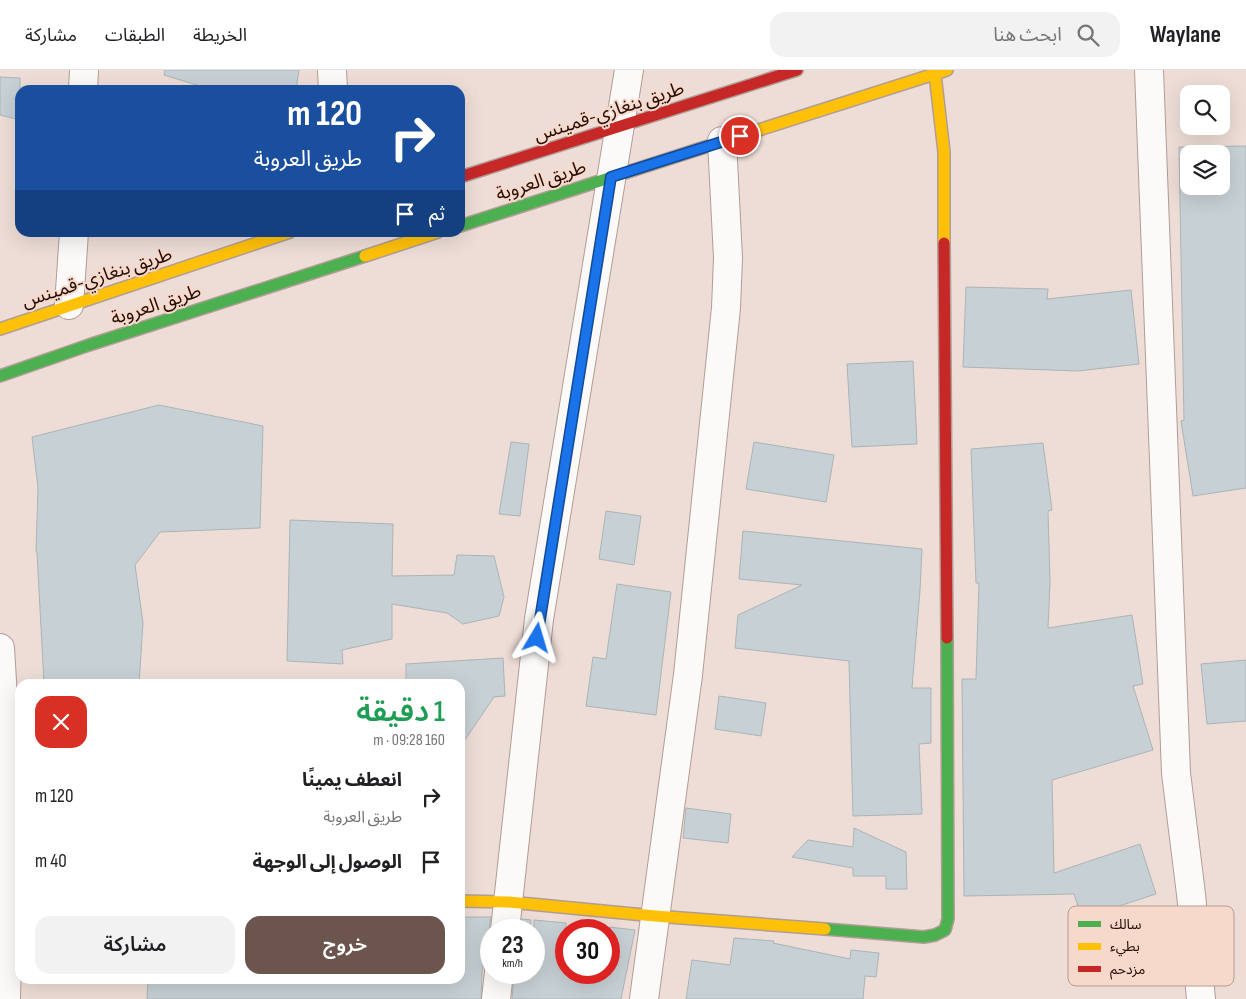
<!DOCTYPE html>
<html lang="ar">
<head>
<meta charset="utf-8">
<style>
	:root { --surface:#fff; --page:#f2f2f2; --text:#202124; --muted:#757577; --line:#e0e0e0; --accent:#6b554c }
	body { margin:0; font-family:"Sofia Sans Condensed","Noto Sans Arabic",sans-serif; background:var(--page); color:var(--text); direction:rtl; height:100vh; display:flex; flex-direction:column; font-size:19px; white-space:nowrap }
	* { box-sizing:border-box; margin:0 }
	p { font-size:16px; color:var(--muted) }
	.icon { flex:none; width:28px; height:28px; fill:none; stroke:currentColor; stroke-width:2; stroke-linecap:round; stroke-linejoin:round }
	.map { position:relative; flex:1; overflow:hidden; direction:ltr }
	.sheet { position:absolute; left:15px; top:609px; width:450px; height:305px; display:flex; flex-direction:column; background:var(--surface); border-radius:15px; box-shadow:0 5px 20px #0002; direction:rtl }
	.sheet>* { flex:none }
	.guide { position:absolute; left:15px; top:15px; width:450px; height:152px; border-radius:15px; box-shadow:0 5px 20px #0002; direction:rtl; background:#1a4fa0; color:#fff; overflow:hidden }
	.buttons { position:absolute; left:1180px; top:15px; display:grid; gap:10px }
	.buttons a { display:grid; place-items:center; width:50px; height:50px; border-radius:10px; background:var(--surface); box-shadow:0 5px 20px #0002; font-size:25px }
	.speed { position:absolute; left:480px; top:849px; display:flex; gap:10px; font-size:25px; font-weight:700; text-align:center }
	.speed>* { display:grid; place-content:center; width:65px; height:65px; border-radius:50%; background:var(--surface); box-shadow:0 5px 20px #0002; line-height:1 }
	.speed small { font-size:12px; font-weight:400 }
	.speed .limit { border:8px solid #d22; background:#fff; color:#111 }
	.pin { position:absolute; display:grid; place-items:center; width:42px; height:42px; color:#fff; margin:-21px; border:2px solid #fff; border-radius:50%; box-shadow:0 1px 5px #0007 }
	.me { position:absolute; width:55px; margin:-28px; rotate:7deg; stroke-linejoin:round; filter:drop-shadow(0 0 4px #0008) }
	.turn { display:flex; align-items:center; gap:18px; height:105px; padding:0 20px; font-size:22px }
	.turn .icon { width:65px; height:65px; stroke-width:2.5 }
	.turn b { display:block; font-size:35px; line-height:42px }
	.then { display:flex; align-items:center; height:48px; padding:0 20px; background:#0003; gap:10px; font-size:19px }
	.round { display:grid; place-items:center; flex:none; width:52px; height:52px; border-radius:15px; background:var(--page) }
	.head { display:flex; align-items:center; justify-content:space-between; height:85px; padding:0 20px }
	h1 { font-size:30px; font-weight:600; line-height:38px; color:#1e9e55 }
	.button { display:flex; gap:10px; margin-top:auto; padding:10px 20px }
	.button a { flex:1; height:58px; border-radius:15px; background:var(--accent); color:#fff; font-size:20px; font-weight:600; line-height:58px; text-align:center }
	.button a+a { background:var(--page); color:var(--text) }
	ul { padding:0; list-style:none }
	li { display:flex; align-items:center; gap:15px; height:65px; padding:0 20px }
	li div { flex:1 }
	li b { display:block; font-size:19px }
	li em { font-style:normal }
	header { display:flex; align-items:center; gap:30px; box-sizing:border-box; height:70px; padding:0 25px; background:var(--surface); border-bottom:1px solid var(--line) }
	header strong { font-size:24px }
	nav { display:flex; gap:28px; margin-inline-start:auto; font-size:18px }
	.search { width:350px; height:45px; background:var(--page); display:flex; align-items:center; gap:12px; box-sizing:border-box; padding:0 18px; border-radius:15px; color:var(--muted); font-size:19px }
	.map>svg:first-child { display:block }
	.building { fill:#c7d0d4; stroke:#abb4b7; fill-rule:evenodd }
	.lines { fill:none; stroke-linecap:round; stroke-linejoin:round }
	.street-casing { stroke:#b19d95; stroke-width:30 }
	.fast-casing { stroke:#b19d95; stroke-width:14 }
	.slow-casing { stroke:#b19d95; stroke-width:14 }
	.jam-casing { stroke:#b19d95; stroke-width:14 }
	.street { stroke:#fcfaf9; stroke-width:28 }
	.fast { stroke:#4caf50; stroke-width:11 }
	.slow { stroke:#ffc107; stroke-width:11 }
	.jam { stroke:#c62828; stroke-width:11 }
	.route-casing { stroke:#114b97; stroke-width:12 }
	.route { stroke:#1a73e8; stroke-width:9 }
	.labels { text-anchor:middle; dominant-baseline:central; stroke-width:4; stroke-linejoin:round; paint-order:stroke }
	.street-label { font-size:19px; fill:#250c02; stroke:#f7d9cc }
	.key { fill:#f7d9cc; stroke:#b89c8f; stroke-width:1 }
	.key-label { font-size:14px; fill:#250c02 }
</style>
</head>
<body>
<header>
<strong>Waylane</strong>
<div class="search"><svg class="icon" aria-label="search" viewBox="0 0 24 24"><circle cx="10" cy="10" r="6"/><path d="M15 15l6 6"/></svg>ابحث هنا</div>
<nav><a>الخريطة</a><a>الطبقات</a><a>مشاركة</a></nav>
</header>
<div class="map">
<svg width="1246" height="929" viewBox="0 0 1246 929">
	<rect width="100%" height="100%" fill="#edddd6"/>
	<!-- building -->
	<path class="building" d="M165 0H299L296 20H213L164 5Z
		M0 7 20 8V50L0 45Z
		M1246 76V418L1193 426 1181 351 1184 350 1179 77ZM1189 84H1221V116H1189Z
		M966 217 1048 219 1047 229 1131 220 1139 294 1078 301 963 297Z
		M913 291 917 374 852 377 847 294Z
		M159 335 263 356 260 458 160 462 135 495 143 553 139 614H44L37 482H36L38 418 32 367Z
		M511 372 529 374 520 446 499 444Z
		M754 372 834 385 826 432 746 419Z
		M1043 373 1052 440 1048 441 1050 512 1048 558 1132 545 1143 614 1133 616 1153 680 1052 710 1054 803 1140 774 1156 824 1082 848 1074 824 964 826 962 609H976L979 513H976L971 379Z
		M606 441 641 446 634 495 599 489Z
		M290 450 393 454 392 506 454 505 457 485 494 486 504 527 499 546 463 554 447 543 392 534V569L342 580 343 594 287 591Z
		M743 461 922 479 920 520 912 618H931V673L919 674 922 744 853 746 849 591 735 578 738 545 802 515 739 509Z
		M617 514 671 522 656 645 586 636 593 587 606 589Z
		M503 588 505 626 494 627 460 677V614H406V594Z
		M1246 590V651L1207 654 1201 594Z
		M719 626 766 633 761 666 715 659Z
		M686 738 731 744 728 773 683 768Z
		M854 758 906 782 907 819H886V806H853V798L792 787 808 770 853 777Z
		M460 847H491L482 902 481 929H147L148 909H460Z
		M522 849 531 850 530 860H521Z
		M534 850 566 853V902H609V857L635 860 621 929H512L514 902H534Z
		M734 868 774 871 773 873 850 889 851 880 879 883 876 907 865 906 863 929H686L692 890 730 895Z"/>
	<g class="lines">
		<defs>
			<path id="street" d="M332 0 333 20
				M1149 0 1176 703 1191 824 1201 929
				M83 20 84 0
				M69 235 74 162
				M0 578 8 712 9 815 6 929
				M505 860 539 549 629 0
				M496 929 499 902
				M644 929 688 605 726 238 728 188 722 71"/>
			<path id="fast" d="M460 156 699 79
				M0 306 89 275 365 186
				M825 859 924 867 935 865 945 860 948 849 947 568"/>
			<path id="slow" d="M935 4 944 82V173
				M699 79 947 0
				M365 186 438 162
				M0 259 290 162
				M460 831 509 832 655 846 825 859"/>
			<path id="jam" d="M460 107 797 0
				M944 173 947 568"/>
		</defs>
		<!-- street casing -->
		<use href="#street" class="street-casing"/>
		<!-- fast casing -->
		<use href="#fast" class="fast-casing"/>
		<!-- slow casing -->
		<use href="#slow" class="slow-casing"/>
		<!-- jam casing -->
		<use href="#jam" class="jam-casing"/>
		<!-- street -->
		<use href="#street" class="street"/>
		<!-- fast -->
		<use href="#fast" class="fast"/>
		<!-- slow -->
		<use href="#slow" class="slow"/>
		<!-- jam -->
		<use href="#jam" class="jam"/>
	</g>
	<g class="lines">
		<defs>
			<path id="route" d="M537 568 611 107 740 66"/>
		</defs>
		<!-- route casing -->
		<use href="#route" class="route-casing"/>
		<!-- route -->
		<use href="#route" class="route"/>
	</g>
	<g class="labels">
		<!-- street labels -->
		<g class="street-label">
			<text transform="translate(609 42) rotate(-18)">طريق بنغازي-قمينس</text>
			<text transform="translate(541 111) rotate(-18)">طريق العروبة</text>
			<text transform="translate(97 208) rotate(-18)">طريق بنغازي-قمينس</text>
			<text transform="translate(156 235) rotate(-18)">طريق العروبة</text>
		</g>
	</g>
	<!-- legend -->
	<rect x="1068" y="836" width="166" height="80" rx="8" class="key"/>
	<rect x="1078" y="851" width="23" height="6" fill="#4caf50"/>
	<rect x="1078" y="873" width="23" height="7" fill="#ffc107"/>
	<rect x="1078" y="896" width="23" height="6" fill="#c62828"/>
	<g class="key-label">
		<text x="1110" y="859">سالك</text>
		<text x="1110" y="881">بطيء</text>
		<text x="1110" y="904">مزدحم</text>
	</g>
</svg>
<div class="buttons">
<a><svg class="icon" aria-label="search" viewBox="0 0 24 24"><circle cx="10" cy="10" r="6"/><path d="M15 15l6 6"/></svg></a>
<a><svg class="icon" aria-label="layers" viewBox="0 0 24 24"><path d="M12 4l9 5-9 5-9-5zM3 14l9 5 9-5"/></svg></a>
</div>
<div class="speed"><div>23<small>km/h</small></div><div class="limit">30</div></div>
<div class="pin" style="left:740px;top:66px;background:#d93025"><svg class="icon" aria-label="arrive" viewBox="0 0 24 24"><path d="M6 21V4h12l-3 4 3 4H6"/></svg></div>
<svg class="me" style="left:537px;top:568px" viewBox="-20 -20 40 40"><path d="M0-17L14 15 0 8-14 15z" fill="#1a73e8" stroke="#fff" stroke-width="4"/></svg>
<div class="guide">
<div class="turn"><svg class="icon" aria-label="right" viewBox="0 0 24 24"><path d="M7 20v-9h11M14 6l5 5-5 5"/></svg><div><b>120 m</b>طريق العروبة</div></div>
<div class="then">ثم<svg class="icon" aria-label="arrive" viewBox="0 0 24 24"><path d="M6 21V4h12l-3 4 3 4H6"/></svg></div>
</div>
<section class="sheet">
<div class="head"><div><h1>1 دقيقة</h1><p>160 m · 09:28</p></div><a class="round" style="background:#d93025;color:#fff"><svg class="icon" aria-label="close" viewBox="0 0 24 24"><path d="M6 6l12 12M18 6L6 18"/></svg></a></div>
<ul>
<li><svg class="icon" aria-label="right" viewBox="0 0 24 24"><path d="M7 20v-9h11M14 6l5 5-5 5"/></svg><div><b>انعطف يمينًا</b><p>طريق العروبة</p></div><em>120 m</em></li>
<li><svg class="icon" aria-label="arrive" viewBox="0 0 24 24"><path d="M6 21V4h12l-3 4 3 4H6"/></svg><div><b>الوصول إلى الوجهة</b></div><em>40 m</em></li>
</ul>
<div class="button"><a>خروج</a><a>مشاركة</a></div>
</section>
</div>
</body>
</html>
